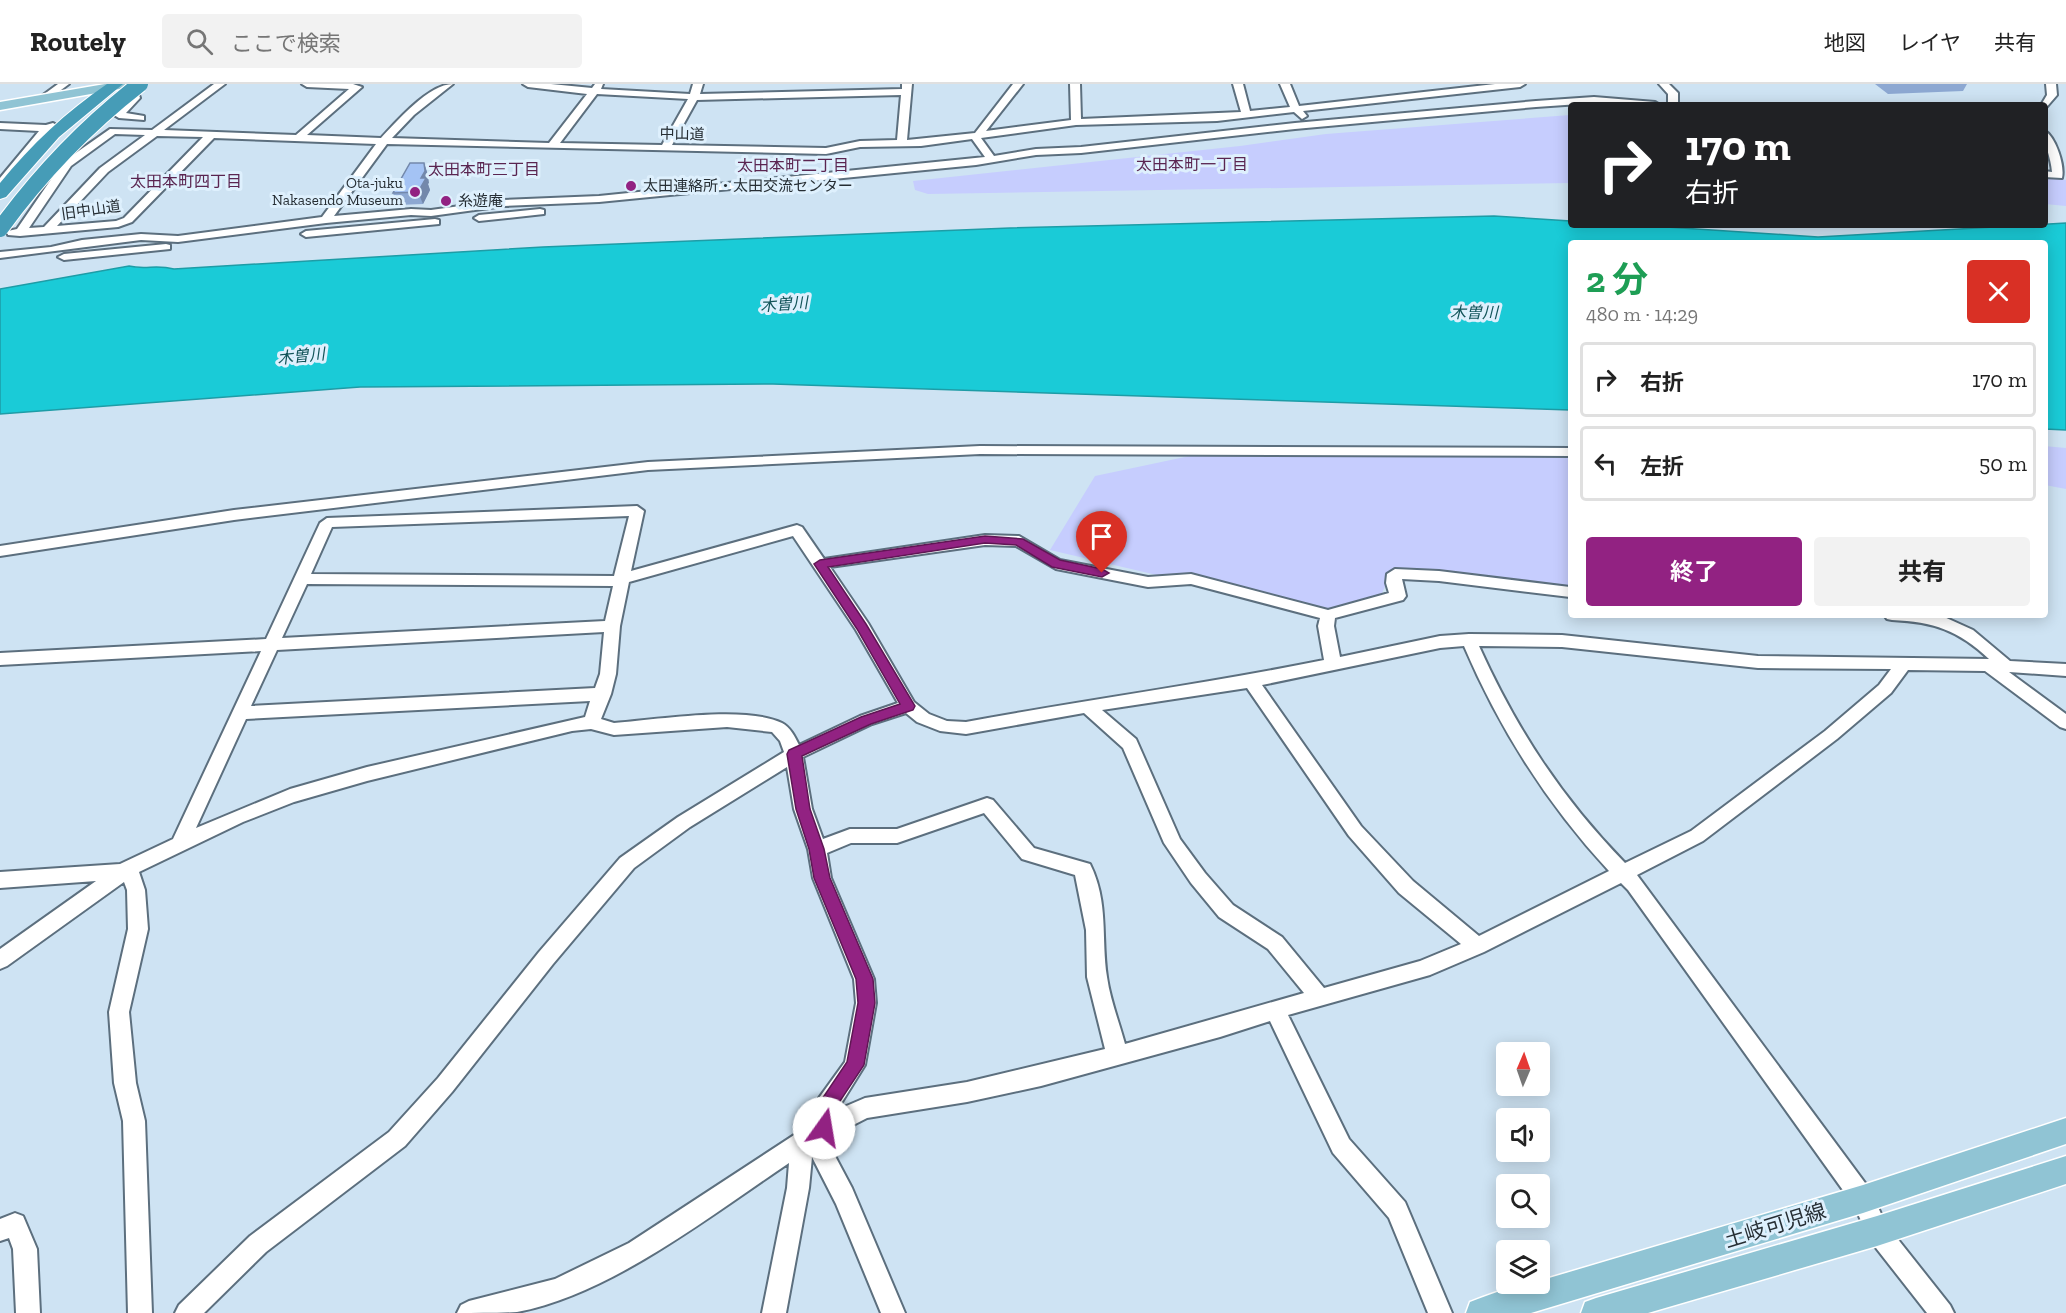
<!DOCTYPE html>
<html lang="ja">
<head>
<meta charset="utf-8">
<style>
	:root { --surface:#fff; --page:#f2f2f2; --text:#222; --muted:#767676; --line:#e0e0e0; --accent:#922282 }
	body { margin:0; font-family:"Zilla Slab","Noto Sans JP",serif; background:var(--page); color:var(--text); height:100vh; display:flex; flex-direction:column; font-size:22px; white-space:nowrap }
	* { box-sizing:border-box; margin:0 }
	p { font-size:20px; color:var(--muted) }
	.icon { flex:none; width:33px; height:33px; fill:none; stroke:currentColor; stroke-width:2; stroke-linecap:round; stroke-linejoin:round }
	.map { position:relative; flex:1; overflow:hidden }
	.drawer { position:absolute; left:1568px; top:156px; width:480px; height:378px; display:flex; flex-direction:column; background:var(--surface); border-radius:6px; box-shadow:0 3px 15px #0003 }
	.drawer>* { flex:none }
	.guide { position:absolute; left:1568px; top:18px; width:480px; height:126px; border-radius:6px; box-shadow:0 3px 15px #0003; background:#202124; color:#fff; overflow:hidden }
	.needle { width:39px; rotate:2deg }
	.controls { position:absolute; left:1496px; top:958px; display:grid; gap:12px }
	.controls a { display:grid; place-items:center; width:54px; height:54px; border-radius:6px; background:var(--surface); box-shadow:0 3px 15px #0003; font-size:30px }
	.pin { position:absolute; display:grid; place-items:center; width:51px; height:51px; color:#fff; margin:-62px -26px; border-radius:50% 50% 50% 0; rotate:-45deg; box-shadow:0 0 6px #0007 }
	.pin .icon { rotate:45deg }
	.me { position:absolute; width:66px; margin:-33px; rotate:13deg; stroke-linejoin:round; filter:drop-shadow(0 0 4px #0008) }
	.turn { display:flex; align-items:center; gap:21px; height:126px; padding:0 18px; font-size:27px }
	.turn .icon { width:78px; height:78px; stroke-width:2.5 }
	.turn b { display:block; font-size:42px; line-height:51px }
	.round { display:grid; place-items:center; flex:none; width:63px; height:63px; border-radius:6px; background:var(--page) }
	.headline { display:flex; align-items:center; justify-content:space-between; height:102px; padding:0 18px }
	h1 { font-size:36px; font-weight:700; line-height:45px; color:#1e9e55 }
	.button { display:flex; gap:12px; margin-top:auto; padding:12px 18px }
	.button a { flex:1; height:69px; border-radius:6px; background:var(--accent); color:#fff; font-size:24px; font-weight:700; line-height:69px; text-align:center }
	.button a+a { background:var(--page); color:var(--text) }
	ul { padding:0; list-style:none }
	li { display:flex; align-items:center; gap:18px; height:75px; margin:0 12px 9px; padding:0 6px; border:3px solid var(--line); border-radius:6px }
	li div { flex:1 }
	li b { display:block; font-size:22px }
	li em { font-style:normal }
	header { display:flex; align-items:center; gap:36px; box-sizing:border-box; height:84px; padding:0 30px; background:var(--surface); border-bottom:2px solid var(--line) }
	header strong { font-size:28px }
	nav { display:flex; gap:33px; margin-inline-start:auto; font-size:21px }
	.search { width:420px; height:54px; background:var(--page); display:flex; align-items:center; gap:15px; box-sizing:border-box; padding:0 21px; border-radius:6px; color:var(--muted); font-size:22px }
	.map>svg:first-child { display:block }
	.green { fill:#c6cdfe }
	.water { fill:#1acbd7; stroke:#1e9ca6; stroke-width:1.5 }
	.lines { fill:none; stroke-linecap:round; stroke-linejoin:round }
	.minor-casing { stroke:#5c6f7e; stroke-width:4 }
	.major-casing { stroke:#fff; stroke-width:3 }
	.highway-casing { stroke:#fff; stroke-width:2 }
	.minor { fill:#fff; fill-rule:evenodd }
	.major { fill:#90c4d4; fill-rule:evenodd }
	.highway { fill:#469cb7; fill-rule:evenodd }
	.highway-bridge-casing { stroke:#fff; stroke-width:18; stroke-linecap:butt }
	.highway-bridge { stroke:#469cb7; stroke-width:16 }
	.wall { fill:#8da8d2 }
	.shaded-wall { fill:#7388ab }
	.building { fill:#a4c3f4; stroke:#7388ab; stroke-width:1.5 }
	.route { fill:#922282; stroke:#5f1654; stroke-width:1.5 }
	.poi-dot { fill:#922282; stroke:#def0fd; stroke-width:2 }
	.labels { text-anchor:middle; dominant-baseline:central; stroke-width:6; stroke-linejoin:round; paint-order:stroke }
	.far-street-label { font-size:15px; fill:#262e34; stroke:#def0fd }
	.far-poi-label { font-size:15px; fill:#262e34; stroke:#def0fd; text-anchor:start }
	.far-neighbourhood-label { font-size:16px; fill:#5a2551; stroke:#def0fd }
	.far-water-label { font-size:16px; font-style:italic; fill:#125459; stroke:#def0fd }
	.near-street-label { font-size:21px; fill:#262e34; stroke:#def0fd }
</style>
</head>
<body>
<header>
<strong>Routely</strong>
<div class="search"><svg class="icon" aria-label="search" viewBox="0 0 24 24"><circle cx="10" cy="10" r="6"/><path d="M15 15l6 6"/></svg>ここで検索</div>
<nav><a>地図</a><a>レイヤ</a><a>共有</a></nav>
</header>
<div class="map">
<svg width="2066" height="1229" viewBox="0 0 2066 1229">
	<rect width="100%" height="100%" fill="#cee3f3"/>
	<!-- green -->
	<path class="green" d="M1570 31V99L928 110 915 106 913 97 1240 62 1326 50Z
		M2044 92 2066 96V122L2045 120Z
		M2044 362 2066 364V405L2045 401Z
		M1468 364 1570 365V508L1393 486 1382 509 1328 531 1050 466 1095 392 1218 366Z"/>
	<!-- water -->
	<path class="water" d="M1494 132 1570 137V141H1636L1818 153 2066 139V346L2045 345 2044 159H1570V326L773 300 360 303 0 330V205L129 182C147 186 155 180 174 185L543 163 1010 144Z"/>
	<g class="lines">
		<defs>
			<path id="minor" d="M58 0H69L49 15H43V11Z
				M214 0H225L164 46 296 51 349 5 307 3 302 0H353L362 3 307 51 381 54C397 37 429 0 453 0L414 31 392 54 549 59 587 10 528 3 523 0H551L592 4 595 0H603L601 5 690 10 693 0H703L700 10 902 5V0H912L907 56 975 49 1013 0H1023L986 47 1071 36 1070 0H1080L1081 35 1241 28 1233 0H1243L1250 27 1290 23 1280 0H1290L1299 22 1495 0H1525L1520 3 1303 27 1307 32 1302 35 1294 28 1217 37 1076 41 981 54 994 72 1036 65 1081 63 1295 39 1536 17 1594 13 1655 18 1660 21 1594 19 1536 23 1295 45 1081 69 1036 71 976 81 599 118 504 122 431 132 411 131 326 139 178 158 141 156 0 174V168L51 163 82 156 141 150 178 152 322 133 376 60 214 54 132 138 118 143 20 152 8 151V147L17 145 63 78 110 45 152 46ZM597 10 688 15 662 61 560 59ZM901 11 897 56 860 57 826 64 672 61 697 16ZM115 50 145 51 100 84 44 143 29 144 71 82ZM157 52 203 53 124 134 116 137 57 142 108 88ZM972 55 985 73 599 112 504 116 431 126 411 125 334 132 387 60 826 70 860 63 921 62Z
				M1659 0H1669L1678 9V21H1668V10Z
				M2046 0H2056L2057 11 2044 26V21H2041L2047 11Z
				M132 8H138L140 14 126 29 144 32V36L119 34 114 31 130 13Z
				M0 39 46 41 53 39 58 42 49 46 4 103 0 104V94L39 47 0 45Z
				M2044 46C2056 53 2065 82 2062 94L2044 93V87L2052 88C2051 73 2044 61 2044 46Z
				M540 125 544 126V130L479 137 474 134 479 131Z
				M435 135 439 136V140L306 153 301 150 306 147Z
				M166 160 170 161V165L64 176 58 173 64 170Z
				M980 362 1570 364V372L980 370 648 386 234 436 0 472V462L234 426 648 378Z
				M637 422 644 427 631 487 797 441 802 443 824 475 985 451 1019 452 1060 476 1148 493 1191 490 1328 526 1389 509 1386 499 1387 490 1395 485 1439 487 1570 503V513L1439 497 1402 495 1406 512 1403 516 1335 534 1334 542 1340 573 1440 552 1469 550 1562 551 1758 572 1989 575C1958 546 1934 538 1892 536L1887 535 1884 531 1942 532 1973 546 2010 577 2066 580V592L2009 588 2066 630V645L2060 643 1985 587 1908 586 1891 609 1837 655 1703 757 1637 791 1871 1107 1885 1139 1950 1221 1954 1229H1927L1869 1155 1855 1123 1628 806 1621 799 1484 868 1430 891 1288 931 1349 1055 1405 1118 1452 1229H1428L1389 1134 1333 1069 1270 937 1220 953 1041 1002 967 1018 867 1034 826 1055 852 1104 905 1229H881L836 1120 812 1073 809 1104 786 1229H762L787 1104 789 1079C711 1131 610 1211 517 1228 498 1229 476 1229 457 1229L461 1221 469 1217 555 1195 629 1159 814 1038 819 1014 845 978 856 919 854 895 813 794 808 765 794 725 787 683 690 743 634 784 553 880 452 1008 405 1062 266 1168 204 1229H175L179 1221 250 1152 389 1048 438 994 539 868 620 774 678 733 784 668 780 657 772 648 727 643 614 651 591 645 572 647 367 697 294 718 243 738 139 788 145 806 148 845 129 928 136 999 145 1037 152 1229H128L123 1037 114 999 109 928 128 845 127 806 124 798 7 882 0 885V865L96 797 0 804V788L120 780 173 755 261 567 0 581V569L266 555 320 439 327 434ZM629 432 614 492 311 490 332 443ZM793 452 856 546 898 619 860 632 799 661C795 653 790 643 782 639 745 621 656 636 614 639L601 635 611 610 616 590 620 542 629 498ZM985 461 1016 462 1056 485 1148 503 1191 500 1320 534 1318 542 1324 576C1206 600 1085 616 966 638L947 637 929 630 914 618 868 539 830 483ZM307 500 613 502 605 537 282 554ZM604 548 600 590 595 604 251 622 277 566ZM1464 562C1500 646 1547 720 1609 787L1479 852 1413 797 1361 742 1262 601 1440 564ZM1479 562 1562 563 1758 584 1891 585 1879 601 1825 647 1691 747 1625 779C1561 713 1517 646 1479 562ZM1247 604 1349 752 1399 809 1461 860 1420 877 1324 904 1282 853 1233 821 1205 789 1180 755 1136 655 1102 626ZM590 617 585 633 367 683 290 705 196 744 246 635ZM906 629 917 638 940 647 966 650 1084 629 1123 664 1164 759 1191 799 1219 833 1268 865 1304 909 1125 960C1119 938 1110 915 1107 893 1101 854 1109 818 1090 780L1034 764 993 716 987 714 897 745H850L823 755 812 725 803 673 872 640ZM984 729 1022 775 1075 791 1086 846 1087 893 1105 965 967 998 865 1014 837 1026 865 981 876 919 874 895 831 794 827 769 851 759H897Z
				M15 1129 23 1132 37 1165 40 1229H16L13 1165 9 1154 0 1157V1135Z"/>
			<path id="major" d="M105 0H131L125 4 0 26V18Z
				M2066 1034V1060L1863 1129 1531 1229H1466L1470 1218C1491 1210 1516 1200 1539 1200V1197L1863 1101Z
				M2066 1072V1100L1877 1162 1648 1229H1581L1585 1218 1596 1214 1877 1132Z"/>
			<path id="highway" d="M107 0H123L59 53 6 113 0 115V99C31 61 66 28 107 0Z"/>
		</defs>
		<!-- minor casing -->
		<use href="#minor" class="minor-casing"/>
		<!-- major casing -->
		<use href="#major" class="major-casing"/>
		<!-- highway casing -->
		<use href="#highway" class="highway-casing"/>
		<!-- minor -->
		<use href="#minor" class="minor"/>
		<!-- major -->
		<use href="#major" class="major"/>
		<!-- highway -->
		<use href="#highway" class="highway"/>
		<defs>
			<path id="highway-bridge" d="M0 145C40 90 86 42 140 0"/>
		</defs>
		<!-- highway-bridge casing -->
		<use href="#highway-bridge" class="highway-bridge-casing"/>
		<!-- highway-bridge -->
		<use href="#highway-bridge" class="highway-bridge"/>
	</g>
	<!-- wall -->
	<path class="wall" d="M1875 0H1967L1963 7 1888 10Z
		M424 79 428 91V100L430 106 423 120 397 121 393 109Z"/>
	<!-- shaded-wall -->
	<path class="shaded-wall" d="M424 79 428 91 429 99 428 100 430 106 423 120 418 108Z"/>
	<!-- building -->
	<path class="building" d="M410 79H424L425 87 421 94H426L418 108 393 109Z"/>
	<!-- route -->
	<path class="route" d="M985 452 1023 455 1060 476 1102 485 1109 489 1102 493 1052 483 1016 461 985 459 828 483 866 540 915 622 913 626 871 640 802 672 810 725 824 765 830 794 873 895 875 919 864 981 836 1023 830 1050 824 1053 818 1050 815 1044 818 1021 847 978 858 919 856 895 814 794 809 765 796 725 787 670 789 666 861 633 900 620 857 545 814 480 820 476Z"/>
	<!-- markers -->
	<g class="poi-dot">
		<circle cx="631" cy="102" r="6"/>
		<circle cx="415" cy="108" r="6"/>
		<circle cx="446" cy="117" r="6"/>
	</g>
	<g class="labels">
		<!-- far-street labels -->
		<g class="far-street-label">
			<text transform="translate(682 50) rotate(1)">中山道</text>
			<text transform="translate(91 126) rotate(-8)">旧中山道</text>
		</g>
		<!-- far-poi labels -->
		<g class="far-poi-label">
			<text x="403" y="99" text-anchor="end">Ota-juku<tspan x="403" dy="17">Nakasendo Museum</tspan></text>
			<text x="643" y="102">太田連絡所・太田交流センター</text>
			<text x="458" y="117">糸遊庵</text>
		</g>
		<!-- far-neighbourhood labels -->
		<g class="far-neighbourhood-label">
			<text x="1192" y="80">太田本町一丁目</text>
			<text x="793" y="81">太田本町二丁目</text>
			<text x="484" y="85">太田本町三丁目</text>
			<text x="186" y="97">太田本町四丁目</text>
		</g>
		<!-- far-water labels -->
		<g class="far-water-label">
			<text transform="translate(784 220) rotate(-4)">木曽川</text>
			<text x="1474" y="228">木曽川</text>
			<text transform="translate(301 272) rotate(-6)">木曽川</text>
		</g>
		<!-- near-street labels -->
		<g class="near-street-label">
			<text transform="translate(1775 1141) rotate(-17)">土岐可児線</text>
		</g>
	</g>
</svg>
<div class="controls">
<a><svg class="needle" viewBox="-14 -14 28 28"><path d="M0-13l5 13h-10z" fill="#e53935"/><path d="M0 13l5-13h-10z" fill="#767676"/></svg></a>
<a><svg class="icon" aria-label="sound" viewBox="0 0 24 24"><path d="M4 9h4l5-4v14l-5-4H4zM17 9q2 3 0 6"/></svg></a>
<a><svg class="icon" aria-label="search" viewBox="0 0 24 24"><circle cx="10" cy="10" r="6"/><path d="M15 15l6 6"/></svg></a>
<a><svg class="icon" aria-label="layers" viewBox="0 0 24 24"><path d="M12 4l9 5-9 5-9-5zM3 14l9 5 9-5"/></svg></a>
</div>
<div class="pin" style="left:1102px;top:489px;background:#d93025"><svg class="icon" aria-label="arrive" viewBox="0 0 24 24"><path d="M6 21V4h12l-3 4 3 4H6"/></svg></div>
<svg class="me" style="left:824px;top:1044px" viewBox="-20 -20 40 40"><circle r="19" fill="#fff"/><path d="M0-13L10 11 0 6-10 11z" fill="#922282"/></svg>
<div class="guide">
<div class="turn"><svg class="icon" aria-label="right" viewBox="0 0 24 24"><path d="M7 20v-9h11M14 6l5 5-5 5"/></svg><div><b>170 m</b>右折</div></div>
</div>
<section class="drawer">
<div class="headline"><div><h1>2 分</h1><p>480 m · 14:29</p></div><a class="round" style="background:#d93025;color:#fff"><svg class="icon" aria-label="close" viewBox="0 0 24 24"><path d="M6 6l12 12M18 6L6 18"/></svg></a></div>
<ul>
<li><svg class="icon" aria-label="right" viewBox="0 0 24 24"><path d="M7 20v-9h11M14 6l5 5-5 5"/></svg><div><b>右折</b></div><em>170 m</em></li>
<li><svg class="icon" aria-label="left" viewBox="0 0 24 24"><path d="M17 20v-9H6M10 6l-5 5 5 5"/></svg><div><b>左折</b></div><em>50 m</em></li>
</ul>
<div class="button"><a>終了</a><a>共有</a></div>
</section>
</div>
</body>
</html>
